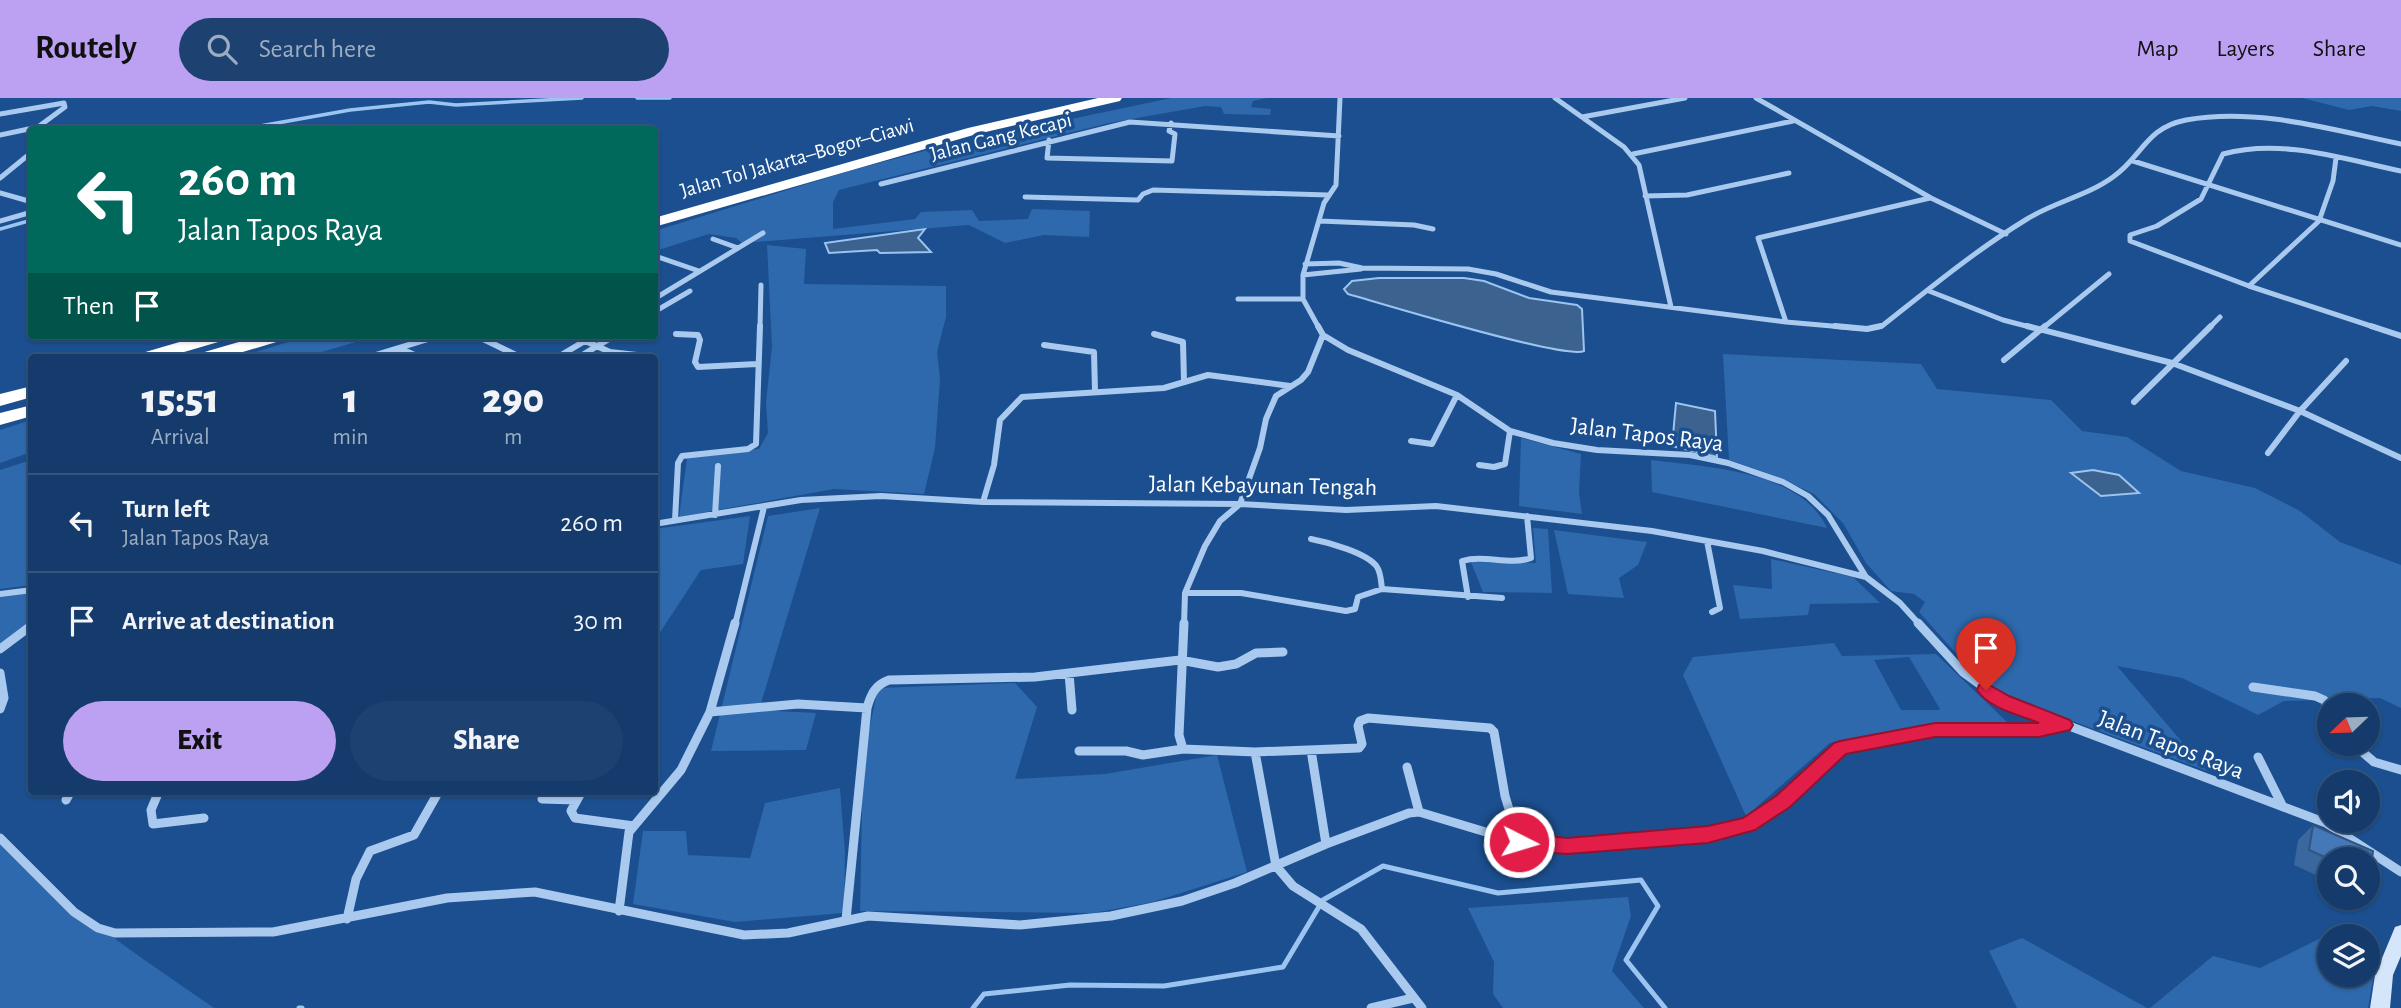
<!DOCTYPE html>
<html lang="en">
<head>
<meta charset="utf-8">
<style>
	:root { --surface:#143b6b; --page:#1d4271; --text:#f1f3f6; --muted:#9dadc1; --line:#33557e; --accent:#bca0f2 }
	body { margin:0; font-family:"Alegreya Sans",sans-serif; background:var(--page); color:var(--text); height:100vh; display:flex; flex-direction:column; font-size:26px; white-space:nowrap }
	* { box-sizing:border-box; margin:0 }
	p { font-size:23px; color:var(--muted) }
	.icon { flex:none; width:38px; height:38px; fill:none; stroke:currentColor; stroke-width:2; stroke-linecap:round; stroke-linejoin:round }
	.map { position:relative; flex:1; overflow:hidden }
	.drawer { position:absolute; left:28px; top:256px; width:630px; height:441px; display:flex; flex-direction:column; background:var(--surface); border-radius:7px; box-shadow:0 2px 5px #0004,0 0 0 2px var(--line) }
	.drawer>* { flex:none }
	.banner { position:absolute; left:28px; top:28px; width:630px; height:214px; border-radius:7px; box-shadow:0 2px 5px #0004,0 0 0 2px var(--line); background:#00695c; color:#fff; overflow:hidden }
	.needle { width:46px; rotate:247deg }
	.fabs { position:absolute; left:2317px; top:595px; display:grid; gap:14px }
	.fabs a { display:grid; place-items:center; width:63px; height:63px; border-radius:50%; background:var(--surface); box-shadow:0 2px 5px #0004,0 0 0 2px var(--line); font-size:35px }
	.pin { position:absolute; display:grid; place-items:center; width:60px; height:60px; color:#fff; margin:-72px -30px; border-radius:50% 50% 50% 0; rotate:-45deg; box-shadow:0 0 7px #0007 }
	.pin .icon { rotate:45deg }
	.me { position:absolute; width:77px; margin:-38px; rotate:95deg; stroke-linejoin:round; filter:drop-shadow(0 0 5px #0008) }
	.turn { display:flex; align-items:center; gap:24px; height:147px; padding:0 35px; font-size:32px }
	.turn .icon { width:91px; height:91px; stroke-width:2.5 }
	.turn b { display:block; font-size:49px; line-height:60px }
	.then { display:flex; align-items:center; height:66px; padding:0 35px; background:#0003; gap:14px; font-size:26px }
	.eta { display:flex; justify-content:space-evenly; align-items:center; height:119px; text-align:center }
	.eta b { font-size:42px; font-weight:800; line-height:49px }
	.primary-button { display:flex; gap:14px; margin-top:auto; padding:14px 35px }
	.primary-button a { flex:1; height:80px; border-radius:42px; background:var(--accent); color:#111; font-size:28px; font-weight:800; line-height:80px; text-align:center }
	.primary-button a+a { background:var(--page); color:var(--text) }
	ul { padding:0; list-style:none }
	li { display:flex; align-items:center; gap:21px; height:98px; padding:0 35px; border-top:2px solid var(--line) }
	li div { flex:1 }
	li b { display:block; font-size:26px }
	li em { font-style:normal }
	header { display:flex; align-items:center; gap:42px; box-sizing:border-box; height:98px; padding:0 35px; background:var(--accent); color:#111 }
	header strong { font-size:33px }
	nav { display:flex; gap:38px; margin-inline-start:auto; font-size:24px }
	.search { width:490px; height:63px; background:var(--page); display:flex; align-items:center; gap:18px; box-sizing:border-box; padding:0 24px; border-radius:38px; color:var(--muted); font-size:26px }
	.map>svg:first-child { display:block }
	.green { fill:#2e69ad; fill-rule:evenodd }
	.water { fill:#3c6290; stroke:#9cc4f0; stroke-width:2 }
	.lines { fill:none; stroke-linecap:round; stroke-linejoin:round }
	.stream-far1 { stroke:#9cc4f0; stroke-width:3.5 }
	.stream { stroke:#9cc4f0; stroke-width:5 }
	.minor-far2 { stroke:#a9c9ee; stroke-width:5 }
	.minor-far1 { stroke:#a9c9ee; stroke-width:6 }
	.minor { stroke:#a9c9ee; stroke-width:9 }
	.secondary { fill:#d6e6fa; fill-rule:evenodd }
	.motorway { fill:#fff; fill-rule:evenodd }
	.wall { fill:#3a679d }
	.building { fill:#4478b7; stroke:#305480; stroke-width:2 }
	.route { fill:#e11d48; stroke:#92132f; stroke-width:2 }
	.labels { text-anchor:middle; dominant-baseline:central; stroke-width:7; stroke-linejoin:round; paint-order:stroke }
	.far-street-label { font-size:21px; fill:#fff; stroke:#1b4f8f }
	.street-label { font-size:24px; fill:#fff; stroke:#1b4f8f }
</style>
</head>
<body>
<header>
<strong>Routely</strong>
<div class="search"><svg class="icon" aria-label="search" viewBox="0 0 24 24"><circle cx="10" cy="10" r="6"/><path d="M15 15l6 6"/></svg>Search here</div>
<nav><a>Map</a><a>Layers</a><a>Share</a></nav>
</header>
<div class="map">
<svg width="2401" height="910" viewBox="0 0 2401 910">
	<rect width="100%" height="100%" fill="#1b4f8f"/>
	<!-- green -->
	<path class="green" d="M1171 0H1267L1253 3 1251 9 1271 11 1270 17 1224 16 1221 9 1205 8 1109 25 839 92 833 104V131L915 121 921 114 972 112 979 123 1028 121 1032 111 1090 113 1089 139 1044 137 1005 145 969 127 742 145 736 140 709 136 655 153 654 133 849 73 943 48Z
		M2302 0H2401V13L2372 8 2349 12Z
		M767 147 806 151 804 186 946 188V219L937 254 940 281 935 350 924 396 834 391 679 419 687 360 759 351 768 335 766 304 772 249Z
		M308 238H377L304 259H239Z
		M1723 256 1921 266 1937 291 2051 302 2082 333 2127 339 2181 373 2255 390 2300 413 2340 444 2401 467V610L2380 600 2284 603 2258 617 2182 580 2117 568 2207 673 2013 601C1973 578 1949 547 1919 514L1925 504 1914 496 1891 493 1866 465 1843 425 1814 396 1776 378 1729 362Z
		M31 322V354L0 365V332Z
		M1521 340 1581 356 1579 394 1582 416 1519 408Z
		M31 362V487L0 491V372Z
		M1651 362C1706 369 1800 372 1827 430L1652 394Z
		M820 410 759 612 816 615 806 652 711 653 768 418Z
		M750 418 743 466 701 472 657 539H655V431Z
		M1533 430 1548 431 1552 495 1483 494 1471 464 1536 465Z
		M1554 432 1647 444 1638 467 1619 480 1624 500 1568 496Z
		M1771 461 1853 479 1880 505 1810 506 1808 517 1740 521 1733 487 1772 491Z
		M31 492V527L0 551V496Z
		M1834 545 1842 558 1936 556 2008 625 1894 633 1830 645 1746 718 1683 577 1693 559ZM1909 559 1940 611 1939 612H1901L1874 562Z
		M1015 585 1037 609 1015 681 1105 676 1217 657 1247 774 1153 804 1093 815 860 813 863 661 878 590Z
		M840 690 845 755 844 815 735 824 633 806 643 733H686L688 757 750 760 765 705Z
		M0 740C62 808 139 858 214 910H0Z
		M1628 799 1631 818 1612 873 1644 910H1503L1493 896 1494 864 1468 810Z
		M2337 832 2356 838H2329V877H2368V842L2379 846 2368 910H2150L2213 858 2260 870Z
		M2022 840 2147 910H2017L1989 853Z"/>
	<!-- water -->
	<path class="water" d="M925 131 918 140 931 154 880 155 877 152 829 155 825 145Z
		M1379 180H1464L1484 183 1529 200 1577 207 1582 211 1584 253C1566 262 1380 205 1348 196L1344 191 1352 183Z
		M1676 305 1715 313 1717 359 1672 348Z
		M2093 372 2119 377 2139 395 2101 398 2071 375Z"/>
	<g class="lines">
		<!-- stream-far1 -->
		<path class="stream-far1" d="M637 0H670
			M238 32 350 12 429 4 456 7 582 0
			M0 131 32 122"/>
		<!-- stream -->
		<path class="stream" d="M299 910H302
			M973 910 984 896 1070 887 1164 888 1283 869 1323 802 1383 768 1498 795 1641 782 1658 808 1626 862 1665 910"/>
		<!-- minor-far2 -->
		<path class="minor-far2" d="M1555 0 1624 49 1639 67 1671 209
			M1756 0 1931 100 2006 136
			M0 16 64 5 65 9 38 29 41 32
			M1582 19 1685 0
			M0 37 38 29
			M1049 42 1047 60 1172 63 1175 36 1169 33 1171 25
			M1633 56 1793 23
			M2133 63 2401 147
			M0 80 32 54
			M881 86 1130 24 1339 38
			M0 95 32 104
			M1645 98 1687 97 1789 75
			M1025 99 1138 102 1143 96 1153 92 1328 97
			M0 123 32 114
			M1320 123 1414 127 1433 131
			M713 141 738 150
			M655 158 699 173
			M1305 166 1339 165 1362 170 1468 171 1496 176 1551 194 1786 224 1855 230
			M1303 177 1361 171
			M2249 188 2319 123 2333 83 2336 60
			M1929 193 2003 222 2034 230
			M654 201 763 135
			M1238 201H1303
			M654 214 690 193
			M1786 224 1758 140 1930 100
			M760 230 761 187
			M1319 230 1303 201V177L1324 105 1336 87 1340 0
			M1872 230 1882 228C1929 191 1976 152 2027 121 2054 104 2087 98 2113 79 2143 58 2145 30 2186 22 2257 9 2332 32 2401 46
			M2043 230 2109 176
			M2209 230 2220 219
			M2377 230 2249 188 2130 143V137L2157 128 2201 101 2223 56C2282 40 2343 61 2401 73"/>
		<!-- minor-far1 -->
		<path class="minor-far1" d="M1318 228 1323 237 1348 252 1457 297 1510 333 1553 345 1597 352 1690 357 1728 365 1783 384 1808 398 1828 417 1866 479 1900 505 1920 527
			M1835 228 1867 231 1881 228
			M2027 228 2172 265 2300 313 2401 360
			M2371 228 2401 238
			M676 236 698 237 700 242 695 264 698 269 757 266
			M1154 236 1183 244 1184 284
			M477 238 520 259
			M574 238 610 254 637 257
			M1044 247 1094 254 1095 293
			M399 250 419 259
			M369 259 438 238
			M558 259 593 238
			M579 259 614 238
			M2004 262 2045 228
			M2134 304 2211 228
			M1411 343 1432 346 1457 297
			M2268 355 2300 313 2346 263
			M1479 367 1494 369 1505 366 1510 333
			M983 404 994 367 1000 322 1022 299 1164 290 1208 277 1290 288
			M715 417 718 368
			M675 422 678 365 682 358 748 351 756 346 760 228
			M654 426 801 402 881 398 983 404 1240 406 1346 412 1436 408 1652 433 1763 453 1866 479
			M1311 441C1327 444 1368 455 1377 469 1381 475 1381 484 1382 491
			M1707 443 1720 510 1712 514
			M1185 495H1241L1346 513 1355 511 1358 499 1382 491 1502 500
			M0 496 32 492
			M1468 499 1462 463C1485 456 1508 468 1531 460L1527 418
			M735 527 764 409
			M1184 527 1185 495 1205 448 1220 423 1240 406 1260 350 1266 321 1276 298 1301 282 1308 274 1323 237"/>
		<!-- minor -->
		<path class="minor" d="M1184 525 1179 637 1183 651 1255 654 1276 768 1293 788 1361 831 1422 910
			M1918 525 1963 574 2003 603 2326 725 2401 774
			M0 551 32 527
			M0 575 4 600 0 611
			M1069 575 1072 612
			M2253 589 2315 598 2324 602 2329 610
			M710 614 798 606 867 610
			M2353 646 2374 664 2401 672
			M1311 652 1326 746
			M1079 653H1126L1143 657 1183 651
			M1255 654 1359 650 1362 646 1358 628 1360 623 1368 620 1490 630 1494 634 1505 698 1519 744
			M2258 659 2283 709
			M1407 669 1419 714
			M159 693 151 712 153 726 204 720
			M582 693 571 713 575 720 634 728
			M542 701 576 702
			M66 702 71 693
			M0 740 74 814 98 830 115 835 273 834 447 800 535 794 744 837 788 835 868 818 1020 827 1111 818 1182 803 1235 785 1326 746 1409 715 1419 714 1519 744 1567 748 1708 737 1748 726 1783 703 1841 650 1935 632H2039L2064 627
			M619 813 629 734 681 672 710 614 735 525
			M347 821 356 781 370 753 414 737 439 693
			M846 822 867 610C871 596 875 587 889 582L1035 579 1180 562 1218 569 1236 566 1256 555 1283 554
			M1371 910 1413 900"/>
		<!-- secondary -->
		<path class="secondary" d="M2401 827V858L2393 877 2390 910H2370L2375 877 2395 829Z"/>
		<!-- motorway -->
		<path class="motorway" d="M1098 0H1122L1120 3 977 36 654 129V120L968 30Z
			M200 238H228L225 242 167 259H139L142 255Z
			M259 238H286L283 242 226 259H198L201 255Z
			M32 288V299L0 308V296Z
			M32 307V318L0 327V315Z"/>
	</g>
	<!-- wall -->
	<path class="wall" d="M2313 727 2373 753 2370 779 2368 781V761H2329V783L2294 767 2298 742Z"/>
	<!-- building -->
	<path class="building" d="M2313 727 2373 753 2370 779 2368 778V761H2329L2309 752Z"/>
	<!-- route -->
	<path class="route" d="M1986 585 2009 598 2070 622 2073 627 2070 632 2039 639H1935L1846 656 1790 709 1755 732 1708 745 1567 756 1519 752 1512 749 1509 744 1512 738 1519 735 1567 740 1708 728 1743 720 1776 698 1834 645 1840 643 1935 625H2039C2020 617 1988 610 1977 592L1979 587Z"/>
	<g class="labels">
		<!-- far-street labels -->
		<g class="far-street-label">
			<text transform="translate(1001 39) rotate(-14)">Jalan Gang Kecapi</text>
			<text transform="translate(797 60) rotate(-16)">Jalan Tol Jakarta–Bogor–Ciawi</text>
		</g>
		<!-- street labels -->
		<g class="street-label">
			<text transform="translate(1647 337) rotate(7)">Jalan Tapos Raya</text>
			<text transform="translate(1263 388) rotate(1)">Jalan Kebayunan Tengah</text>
			<text transform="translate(2171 647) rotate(21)">Jalan Tapos Raya</text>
		</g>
	</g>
</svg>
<div class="fabs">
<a><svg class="needle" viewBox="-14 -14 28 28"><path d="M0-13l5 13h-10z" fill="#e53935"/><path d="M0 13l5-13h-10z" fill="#9dadc1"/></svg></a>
<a><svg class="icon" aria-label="sound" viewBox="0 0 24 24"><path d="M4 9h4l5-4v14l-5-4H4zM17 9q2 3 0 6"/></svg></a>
<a><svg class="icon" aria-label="search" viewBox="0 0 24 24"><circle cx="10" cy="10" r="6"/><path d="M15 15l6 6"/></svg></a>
<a><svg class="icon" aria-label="layers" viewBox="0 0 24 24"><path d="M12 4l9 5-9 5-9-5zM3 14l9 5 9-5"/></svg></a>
</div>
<div class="pin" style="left:1986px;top:592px;background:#d93025"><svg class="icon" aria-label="arrive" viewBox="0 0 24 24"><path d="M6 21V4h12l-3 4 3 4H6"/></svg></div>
<svg class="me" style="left:1519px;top:744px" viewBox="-20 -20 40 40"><circle r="17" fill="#e11d48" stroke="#fff" stroke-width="3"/><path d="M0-11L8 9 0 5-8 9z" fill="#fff"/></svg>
<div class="banner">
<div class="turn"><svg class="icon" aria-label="left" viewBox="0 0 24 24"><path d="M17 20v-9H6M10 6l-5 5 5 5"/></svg><div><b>260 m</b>Jalan Tapos Raya</div></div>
<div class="then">Then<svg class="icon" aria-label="arrive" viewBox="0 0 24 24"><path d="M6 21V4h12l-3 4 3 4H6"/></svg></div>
</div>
<section class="drawer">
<div class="eta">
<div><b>15:51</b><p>Arrival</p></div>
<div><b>1</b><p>min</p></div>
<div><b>290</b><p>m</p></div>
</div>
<ul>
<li><svg class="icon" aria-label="left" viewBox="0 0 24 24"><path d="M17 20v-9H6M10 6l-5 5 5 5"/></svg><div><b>Turn left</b><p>Jalan Tapos Raya</p></div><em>260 m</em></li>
<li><svg class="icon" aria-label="arrive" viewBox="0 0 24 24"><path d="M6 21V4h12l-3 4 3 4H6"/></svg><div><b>Arrive at destination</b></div><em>30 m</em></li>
</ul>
<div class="primary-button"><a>Exit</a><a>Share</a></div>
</section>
</div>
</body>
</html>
